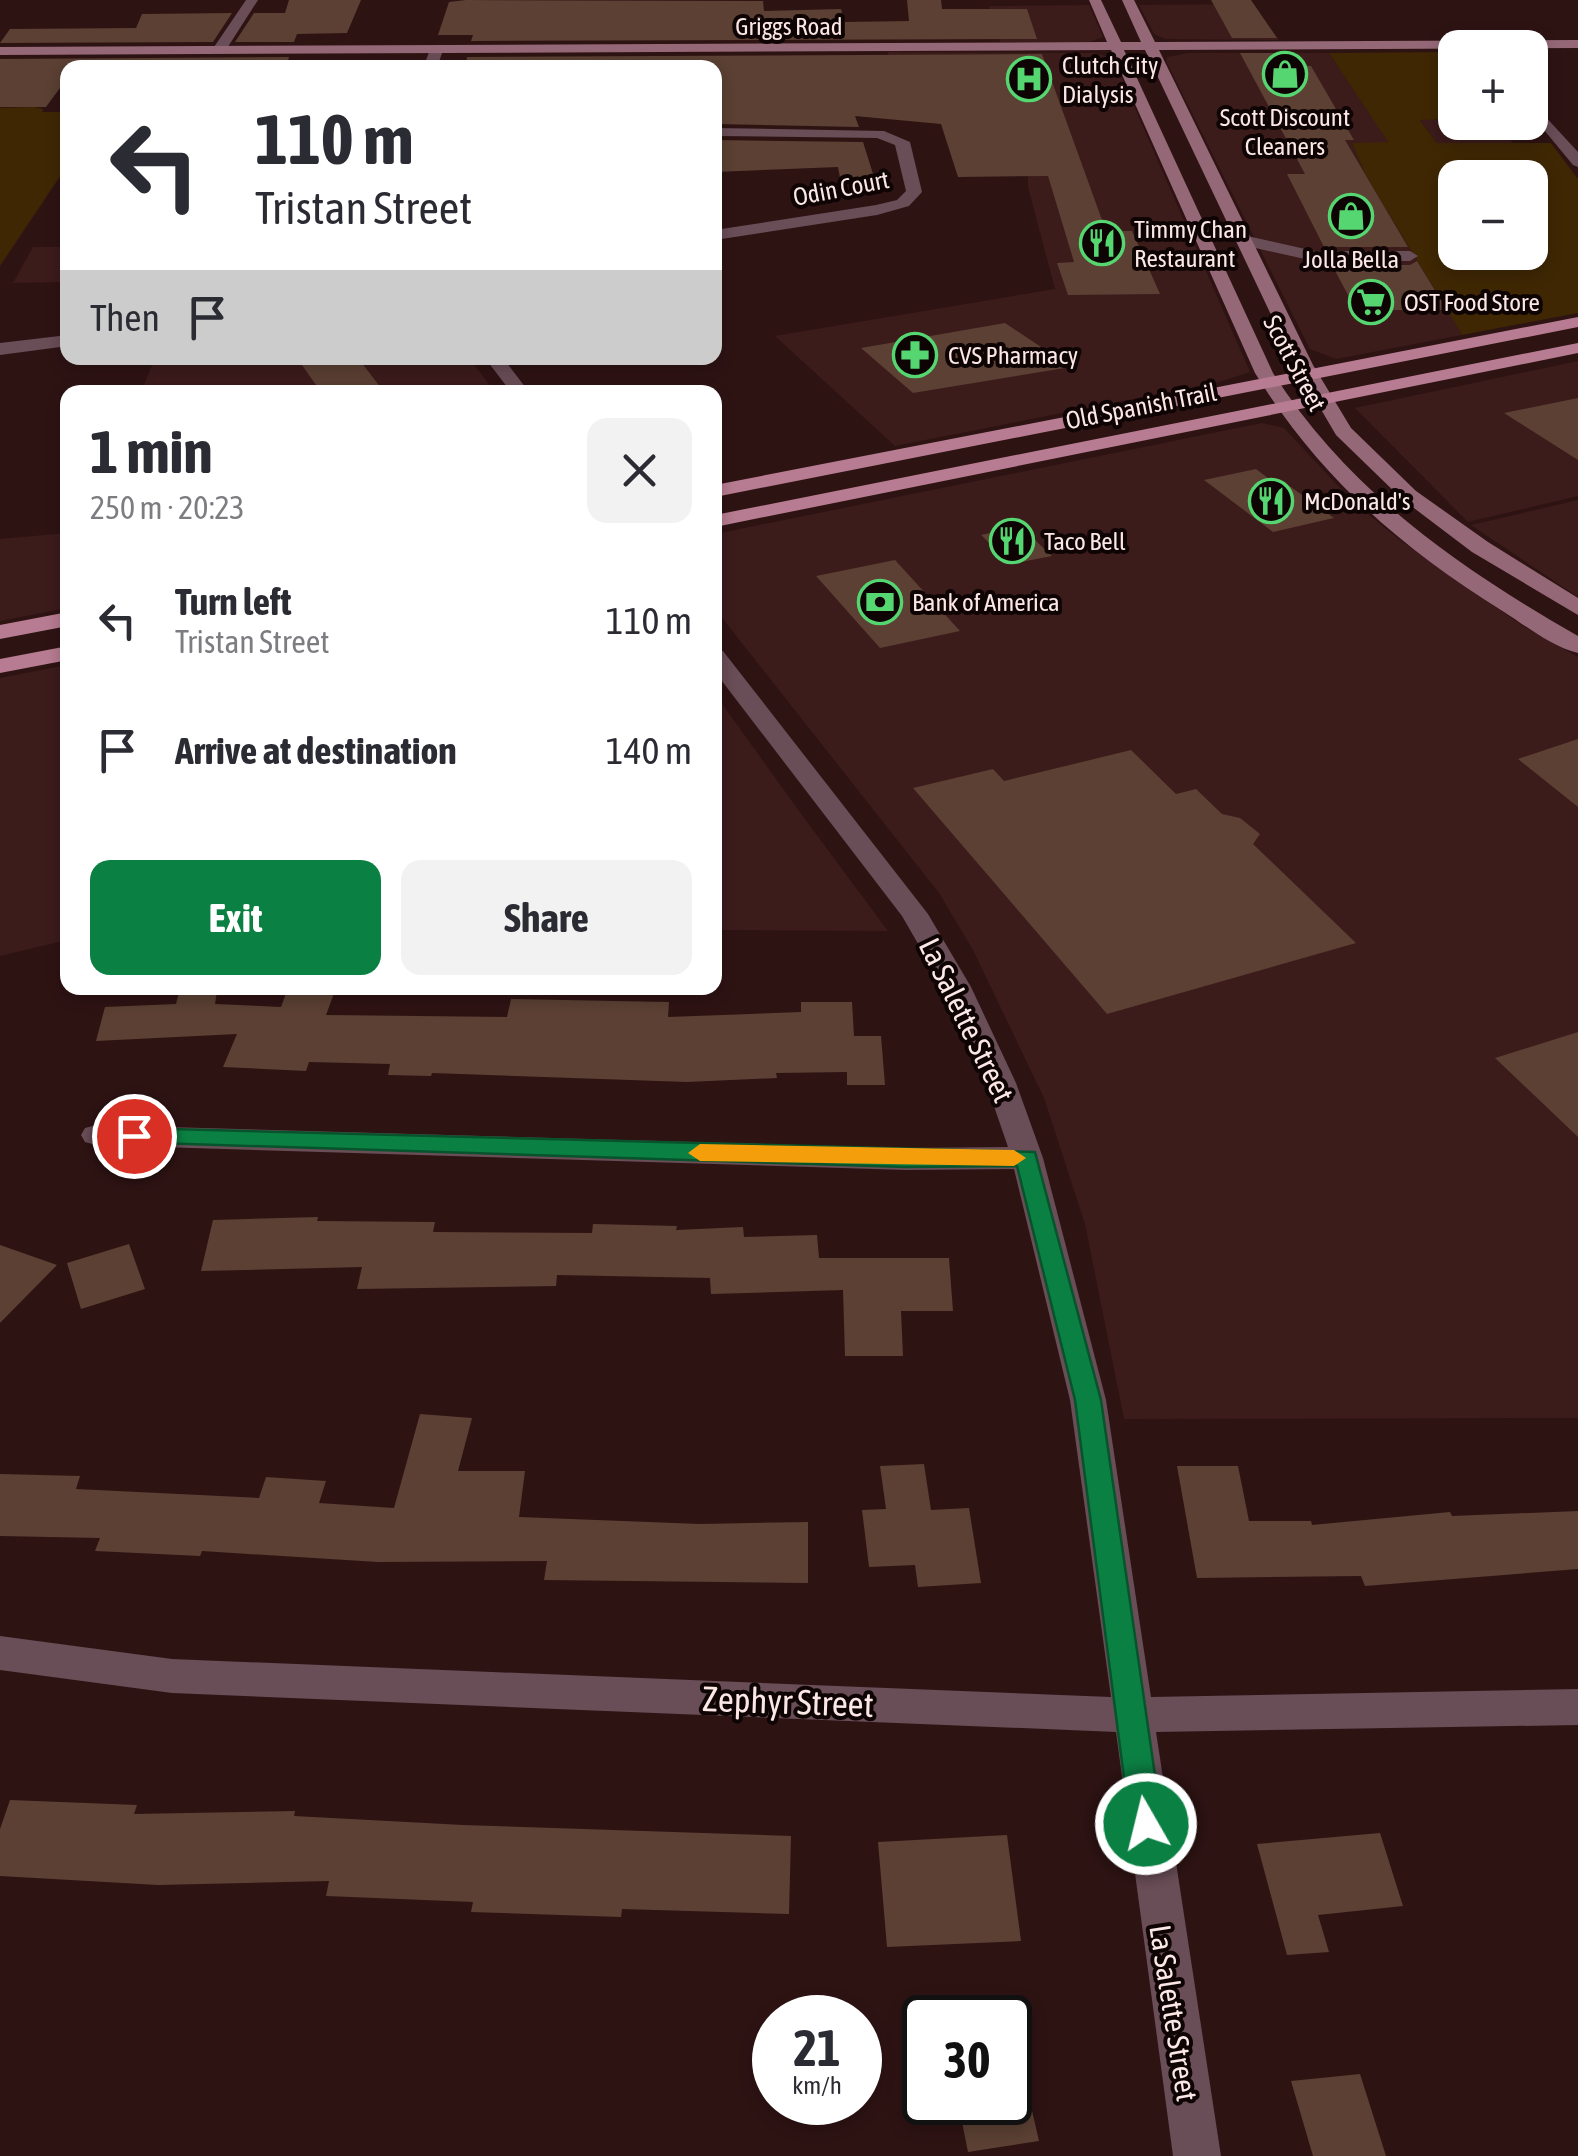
<!DOCTYPE html>
<html lang="en">
<head>
<meta charset="utf-8">
<style>
	:root { --surface:#fff; --page:#f2f2f3; --text:#2b2b33; --muted:#7c7c81; --accent:#0b8043 }
	body { margin:0; font-family:"Asap Condensed",sans-serif; background:var(--page); color:var(--text); height:100vh; display:flex; flex-direction:column; font-size:38px; white-space:nowrap }
	* { box-sizing:border-box; margin:0 }
	p { font-size:32px; color:var(--muted) }
	.icon { flex:none; width:55px; height:55px; fill:none; stroke:currentColor; stroke-width:2; stroke-linecap:round; stroke-linejoin:round }
	.map { position:relative; flex:1; overflow:hidden }
	.sheet { position:absolute; left:60px; top:385px; width:662px; height:610px; display:flex; flex-direction:column; background:var(--surface); border-radius:20px; box-shadow:0 5px 15px #0003 }
	.sheet>* { flex:none }
	.top-card { position:absolute; left:60px; top:60px; width:662px; height:305px; border-radius:20px; box-shadow:0 5px 15px #0003; background:#fff; color:var(--text); overflow:hidden }
	.buttons { position:absolute; left:1438px; top:30px; display:grid; gap:20px }
	.buttons a { display:grid; place-items:center; width:110px; height:110px; border-radius:20px; background:var(--surface); box-shadow:0 5px 15px #0003; font-size:50px }
	.speed { position:absolute; left:752px; top:1995px; display:flex; gap:20px; font-size:50px; font-weight:700; text-align:center }
	.speed>* { display:grid; place-content:center; width:130px; height:130px; border-radius:50%; background:var(--surface); box-shadow:0 5px 15px #0003; line-height:1 }
	.speed small { font-size:25px; font-weight:400 }
	.speed .limit { border:5px solid #111; border-radius:15px; background:#fff; color:#111 }
	.pin { position:absolute; display:grid; place-items:center; width:85px; height:85px; color:#fff; margin:-42px; border:5px solid #fff; border-radius:50%; box-shadow:0 2px 10px #0007 }
	.me { position:absolute; width:110px; margin:-55px; rotate:352deg; stroke-linejoin:round; filter:drop-shadow(0 0 8px #0008) }
	.turn { display:flex; align-items:center; gap:35px; height:210px; padding:0 30px; font-size:45px }
	.turn .icon { width:130px; height:130px; stroke-width:2.5 }
	.turn b { display:block; font-size:70px; line-height:85px }
	.then { display:flex; align-items:center; height:95px; padding:0 30px; background:#0003; gap:20px; font-size:38px }
	.round { display:grid; place-items:center; flex:none; width:105px; height:105px; border-radius:20px; background:var(--page) }
	.overview { display:flex; align-items:center; justify-content:space-between; height:170px; padding:0 30px }
	h1 { font-size:60px; font-weight:700; line-height:75px }
	.action { display:flex; gap:20px; margin-top:auto; padding:20px 30px }
	.action a { flex:1; height:115px; border-radius:20px; background:var(--accent); color:#fff; font-size:40px; font-weight:700; line-height:115px; text-align:center }
	.action a+a { background:var(--page); color:var(--text) }
	ul { padding:0; list-style:none }
	li { display:flex; align-items:center; gap:30px; height:130px; padding:0 30px }
	li div { flex:1 }
	li b { display:block; font-size:38px }
	li em { font-style:normal }
	.map>svg:first-child { display:block }
	.built { fill:#3c1b1b }
	.green { fill:#3f2704; fill-rule:evenodd }
	.building { fill:#5b4033 }
	.lines { fill:none; stroke-linecap:round; stroke-linejoin:round }
	.street { fill:#694d57; fill-rule:evenodd }
	.secondary { fill:#956878; fill-rule:evenodd }
	.primary { fill:#b77c91; fill-rule:evenodd }
	.route { fill:#0b8043; stroke:#07532c; stroke-width:2.5 }
	.slow { fill:#f59e0b }
	.labels { text-anchor:middle; dominant-baseline:central; stroke-width:8; stroke-linejoin:round; paint-order:stroke }
	.far-street-label { font-size:25px; fill:#fbe7e6; stroke:#0e0404 }
	.far-poi-label { font-size:25px; fill:#fbe7e6; stroke:#0e0404; text-anchor:start }
	.street-label { font-size:30px; fill:#fbe7e6; stroke:#0e0404 }
	.near-street-label { font-size:35px; fill:#fbe7e6; stroke:#0e0404 }
</style>
</head>
<body>
<div class="map">
<svg width="1578" height="2156" viewBox="0 0 1578 2156">
	<rect width="100%" height="100%" fill="#2e1313"/>
	<!-- built -->
	<path class="built" d="M1253 4 1279 40 1165 39 1154 34 1139 5Z
		M1089 5 1103 37 1089 42H1000L989 6Z
		M888 52 1095 53 1113 58 1250 372 1219 382 895 446 775 336 1055 289 1028 187V171L895 89Z
		M1188 53H1329L1389 143H1352L1365 174 1462 335 1336 359 1310 349 1166 61 1167 57Z
		M1420 119 1497 123 1513 143H1437Z
		M33 247H67V282L13 283Z
		M155 358H469L495 392H141Z
		M1578 361V496L1468 522 1355 408Z
		M1262 423 1284 428 1356 505 1404 543 1523 626 1578 657V1418L1124 1419 1085 1224 1044 1098 973 950 939 893 715 609V534Z
		M1578 500V597L1471 525 1527 512Z
		M67 533V608L0 621V539Z
		M67 665V940L0 956V678Z
		M715 694 799 811 888 931 715 930Z"/>
	<!-- green -->
	<path class="green" d="M1455 52V119L1420 120 1437 143H1551L1578 179V313L1462 335 1365 174 1352 143 1388 142 1329 53ZM1455 178H1530V252H1455Z
		M34 107 43 109 42 112H67V166L0 266V108Z"/>
	<!-- building -->
	<path class="building" d="M289 0H361L347 33 297 34 294 42H235L254 13H285Z
		M466 0 763 1 764 11 841 9 845 22 909 21 907 0H941L942 9H1027L1037 39 471 41 473 35H438L449 2Z
		M1211 0H1251L1277 38H1232Z
		M232 13 213 42 0 43 10 29 136 28 142 14Z
		M1240 53H1287L1296 66H1311L1354 140H1345L1408 247H1324L1287 174H1305Z
		M1042 54 1106 231H1132L1160 294 1068 295 1057 263 1074 262 1048 176 958 177 941 124 855 116 859 127 715 124V68H465L467 57Z
		M289 57 286 68H68V77L46 107H0V59Z
		M715 140 863 142 874 177 840 178 838 167 715 172Z
		M1417 261 1447 310H1356L1332 265H1410Z
		M1005 323 1071 367 913 393 861 348Z
		M297 358H358L384 392H321Z
		M1578 398V460L1504 413Z
		M1256 469 1276 484 1284 482 1334 518 1273 532 1204 480Z
		M1020 526 1052 556 1011 564 981 535Z
		M895 560 960 631 880 648 816 576Z
		M1578 739V807L1518 759Z
		M1131 750 1176 794 1196 789 1222 814 1240 818 1260 834 1253 844 1356 943 1107 1014 913 788 993 769 1004 781Z
		M288 988H336L326 1015 507 1017 511 999 669 1002 668 1017 801 1012V1002H852L854 1036H881L885 1085H847V1072L776 1073 777 1078 687 1082 432 1073 431 1076 388 1075 390 1064 309 1062 306 1071 223 1067 237 1034 96 1041 105 1007 176 1004 179 992 217 991 215 1004 281 1007Z
		M1578 1032V1137L1495 1058Z
		M318 1217 317 1221 435 1222 433 1232 592 1233 593 1224 677 1226 676 1230 743 1227 744 1237 817 1235 819 1258H949L953 1311H901L903 1356H845L843 1290 711 1294 710 1278 557 1275 556 1286 357 1289 362 1267 201 1271 213 1220Z
		M129 1244 145 1289 81 1309 67 1263Z
		M0 1245 57 1265 0 1323Z
		M420 1414 472 1418 458 1471H525L519 1517 700 1524 808 1522V1583L544 1580 547 1561 378 1562 202 1551 200 1556 95 1551 100 1538 0 1536V1474L80 1476 76 1489 259 1498 266 1477 326 1481 319 1503 394 1508Z
		M924 1464 931 1510 969 1508 981 1583 918 1587 915 1565 869 1567 862 1510 886 1509 880 1466Z
		M1177 1466H1238L1249 1521H1311L1312 1525 1450 1512 1452 1516 1578 1511V1569L1365 1586 1361 1576 1197 1578Z
		M10 1800 137 1805 134 1814 295 1811 294 1816 463 1825 791 1836 789 1914 622 1909 621 1917 471 1912 473 1902 326 1896 329 1881 158 1885 0 1876V1829Z
		M1380 1833 1403 1906 1318 1915 1329 1952 1287 1955 1257 1844Z
		M1007 1835 1021 1941 887 1947 878 1842Z
		M1360 2074 1386 2156H1313L1291 2081Z
		M958 2102H1030L1039 2141 968 2152Z"/>
	<g class="lines">
		<!-- street -->
		<path class="street" d="M246 0H258L224 53H214L212 50Z
			M431 47 443 50 437 68H423Z
			M1530 100 1578 152V167L1573 165 1530 113Z
			M715 128 884 131 910 142 922 192 909 206 877 215 715 240V230L876 205 897 200 906 191 895 145 877 138 715 136Z
			M1243 235 1314 251H1410L1418 256 1410 261H1314L1237 244V236Z
			M68 335V346L0 355V343Z
			M485 358H503L529 392H511Z
			M715 649 723 651 928 914 971 987 1016 1083 1043 1158 1106 1400 1151 1697 1578 1689V1725L1156 1732 1221 2156H1173L1116 1732 172 1693 0 1670V1636L172 1659 1111 1697 1070 1400 1014 1169 906 1170 96 1145 85 1142 81 1135 85 1128 96 1125 906 1148 1008 1147 986 1083 943 987 902 916 715 672Z"/>
		<!-- secondary -->
		<path class="secondary" d="M1089 0H1101L1121 42H1141L1122 0H1134L1155 42 1578 40V48L1159 50 1313 365 1351 428 1416 491 1488 542 1578 598V615L1472 552 1402 499 1336 435 1295 365 1145 50H1124L1273 373C1349 492 1458 567 1578 636V653C1552 647 1526 626 1504 612 1400 547 1320 478 1255 373L1111 50 0 55V47L1107 42Z"/>
		<!-- primary -->
		<path class="primary" d="M1578 317V327L715 497V485Z
			M1578 343V353L715 527V515Z
			M68 612V626L0 639V625Z
			M68 646V660L0 673V659Z"/>
	</g>
	<!-- route -->
	<path class="route" d="M134 1128 1035 1152 1101 1400 1162 1824 1157 1834 1146 1838 1135 1834 1130 1824 1075 1400 1017 1166 906 1167 126 1142 123 1136 126 1131Z"/>
	<!-- slow -->
	<path class="slow" d="M700 1144 1014 1150 1026 1158 1014 1166 700 1161 688 1153Z"/>
	<!-- icons -->
	<defs>
		<symbol id="shop-ring" viewBox="-11 -11 22 22"><circle r="9.5" fill="#0e0404" stroke="#55d671" stroke-width="1.5"/><path d="M-5-2.5h2.3a2.7 3.5 0 0 1 5.4 0H5L5.5 6h-11ZM-1.5-2.5h3a1.5 2.3 0 0 0-3 0Z" fill="#55d671"/></symbol>
		<symbol id="hospital-ring" viewBox="-11 -11 22 22"><circle r="9.5" fill="#0e0404" stroke="#55d671" stroke-width="1.5"/><path d="M-5-5h3v3.5h4V-5h3V5h-3V1.5h-4V5h-3Z" fill="#55d671"/></symbol>
		<symbol id="restaurant-ring" viewBox="-11 -11 22 22"><circle r="9.5" fill="#0e0404" stroke="#55d671" stroke-width="1.5"/><path d="M-5-6h1v4h1v-4h1v4h1v-4h1v5L-1.5 .5V6h-2V.5L-5-1ZM5-6V6H3V1.5H1.5Q1.5-4 5-6Z" fill="#55d671"/></symbol>
		<symbol id="supermarket-ring" viewBox="-11 -11 22 22"><circle r="9.5" fill="#0e0404" stroke="#55d671" stroke-width="1.5"/><path d="M-6-5.5h2.5l.6 2H6L4.5 2H-2.5L-4.4-4H-6ZM-1.5 3.2a1.3 1.3 0 1 0 .1 0ZM3 3.2a1.3 1.3 0 1 0 .1 0Z" fill="#55d671"/></symbol>
		<symbol id="pharmacy-ring" viewBox="-11 -11 22 22"><circle r="9.5" fill="#0e0404" stroke="#55d671" stroke-width="1.5"/><path d="M-2-6h4v4h4v4h-4v4h-4v-4h-4v-4h4Z" fill="#55d671"/></symbol>
		<symbol id="bank-ring" viewBox="-11 -11 22 22"><circle r="9.5" fill="#0e0404" stroke="#55d671" stroke-width="1.5"/><path d="M-6-4H6V4H-6ZM0-2.3a2.3 2.3 0 1 0 0 4.6a2.3 2.3 0 1 0 0-4.6Z" fill="#55d671"/></symbol>
	</defs>
	<g fill-rule="evenodd">
		<use href="#shop-ring" x="1260" y="49" width="50" height="50"/>
		<use href="#hospital-ring" x="1004" y="54" width="50" height="50"/>
		<use href="#shop-ring" x="1326" y="191" width="50" height="50"/>
		<use href="#restaurant-ring" x="1077" y="218" width="50" height="50"/>
		<use href="#supermarket-ring" x="1346" y="277" width="50" height="50"/>
		<use href="#pharmacy-ring" x="890" y="330" width="50" height="50"/>
		<use href="#restaurant-ring" x="1246" y="476" width="50" height="50"/>
		<use href="#restaurant-ring" x="987" y="516" width="50" height="50"/>
		<use href="#bank-ring" x="855" y="577" width="50" height="50"/>
	</g>
	<g class="labels">
		<!-- far-street labels -->
		<g class="far-street-label">
			<text x="789" y="26">Griggs Road</text>
			<text transform="translate(841 188) rotate(-11)">Odin Court</text>
			<text transform="translate(1295 363) rotate(62)">Scott Street</text>
			<text transform="translate(1141 406) rotate(-11)">Old Spanish Trail</text>
		</g>
		<!-- far-poi labels -->
		<g class="far-poi-label">
			<text x="1062" y="65">Clutch City<tspan x="1062" dy="29">Dialysis</tspan></text>
			<text x="1285" y="117" text-anchor="middle">Scott Discount<tspan x="1285" dy="29">Cleaners</tspan></text>
			<text x="1134" y="229">Timmy Chan<tspan x="1134" dy="29">Restaurant</tspan></text>
			<text x="1351" y="259" text-anchor="middle">Jolla Bella</text>
			<text x="1404" y="302">OST Food Store</text>
			<text x="948" y="355">CVS Pharmacy</text>
			<text x="1304" y="501">McDonald's</text>
			<text x="1044" y="541">Taco Bell</text>
			<text x="912" y="602">Bank of America</text>
		</g>
		<!-- street labels -->
		<g class="street-label">
			<text transform="translate(967 1020) rotate(64)">La Salette Street</text>
			<text transform="translate(1174 2013) rotate(81)">La Salette Street</text>
		</g>
		<!-- near-street labels -->
		<g class="near-street-label">
			<text transform="translate(788 1701) rotate(2)">Zephyr Street</text>
		</g>
	</g>
</svg>
<div class="buttons">
<a>+</a>
<a>−</a>
</div>
<div class="speed"><div>21<small>km/h</small></div><div class="limit">30</div></div>
<div class="pin" style="left:134px;top:1136px;background:#d93025"><svg class="icon" aria-label="arrive" viewBox="0 0 24 24"><path d="M6 21V4h12l-3 4 3 4H6"/></svg></div>
<svg class="me" style="left:1146px;top:1824px" viewBox="-20 -20 40 40"><circle r="17" fill="#0b8043" stroke="#fff" stroke-width="3"/><path d="M0-11L8 9 0 5-8 9z" fill="#fff"/></svg>
<div class="top-card">
<div class="turn"><svg class="icon" aria-label="left" viewBox="0 0 24 24"><path d="M17 20v-9H6M10 6l-5 5 5 5"/></svg><div><b>110 m</b>Tristan Street</div></div>
<div class="then">Then<svg class="icon" aria-label="arrive" viewBox="0 0 24 24"><path d="M6 21V4h12l-3 4 3 4H6"/></svg></div>
</div>
<section class="sheet">
<div class="overview"><div><h1>1 min</h1><p>250 m · 20:23</p></div><a class="round"><svg class="icon" aria-label="close" viewBox="0 0 24 24"><path d="M6 6l12 12M18 6L6 18"/></svg></a></div>
<ul>
<li><svg class="icon" aria-label="left" viewBox="0 0 24 24"><path d="M17 20v-9H6M10 6l-5 5 5 5"/></svg><div><b>Turn left</b><p>Tristan Street</p></div><em>110 m</em></li>
<li><svg class="icon" aria-label="arrive" viewBox="0 0 24 24"><path d="M6 21V4h12l-3 4 3 4H6"/></svg><div><b>Arrive at destination</b></div><em>140 m</em></li>
</ul>
<div class="action"><a>Exit</a><a>Share</a></div>
</section>
</div>
</body>
</html>
